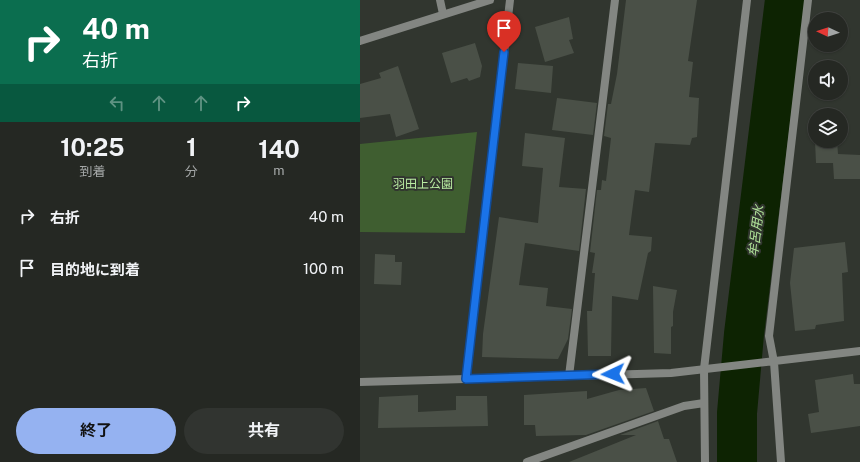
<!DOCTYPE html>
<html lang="ja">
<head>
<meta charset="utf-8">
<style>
	:root { --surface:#252823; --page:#313430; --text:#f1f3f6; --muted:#a3a6a6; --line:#424441; --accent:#95b2f1 }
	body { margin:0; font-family:"Public Sans","Noto Sans JP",sans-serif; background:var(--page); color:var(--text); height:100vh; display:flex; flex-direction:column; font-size:15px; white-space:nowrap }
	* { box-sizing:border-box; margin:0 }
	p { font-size:13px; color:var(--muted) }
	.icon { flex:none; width:22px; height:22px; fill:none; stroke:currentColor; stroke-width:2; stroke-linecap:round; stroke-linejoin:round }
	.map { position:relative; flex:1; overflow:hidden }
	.side { display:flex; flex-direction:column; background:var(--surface); width:360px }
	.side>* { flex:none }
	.hud { background:#0b6e4f; color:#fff; overflow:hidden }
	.needle { width:26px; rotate:274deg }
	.fabs { position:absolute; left:448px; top:12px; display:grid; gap:8px }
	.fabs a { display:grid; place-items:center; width:40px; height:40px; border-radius:50%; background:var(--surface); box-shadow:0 1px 3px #0004,0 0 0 1px var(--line); font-size:20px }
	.pin { position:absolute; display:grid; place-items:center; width:34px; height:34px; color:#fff; margin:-41px -17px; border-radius:50% 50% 50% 0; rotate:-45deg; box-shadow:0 0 4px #0007 }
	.pin .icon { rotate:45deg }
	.me { position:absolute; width:44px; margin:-22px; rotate:268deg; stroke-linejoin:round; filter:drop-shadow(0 0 3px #0008) }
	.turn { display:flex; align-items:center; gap:14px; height:84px; padding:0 16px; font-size:18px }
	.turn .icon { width:52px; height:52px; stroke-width:2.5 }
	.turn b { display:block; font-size:28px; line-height:34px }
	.lanes { display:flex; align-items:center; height:38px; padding:0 16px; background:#0003; justify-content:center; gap:20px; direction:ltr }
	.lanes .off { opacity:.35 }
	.eta { display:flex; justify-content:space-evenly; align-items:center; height:68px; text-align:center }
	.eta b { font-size:24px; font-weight:700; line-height:28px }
	.action { display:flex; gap:8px; margin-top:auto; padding:8px 16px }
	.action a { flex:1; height:46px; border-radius:24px; background:var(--accent); color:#111; font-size:16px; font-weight:700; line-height:46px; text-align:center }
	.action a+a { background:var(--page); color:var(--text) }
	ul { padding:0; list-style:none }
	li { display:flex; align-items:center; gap:12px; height:52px; padding:0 16px }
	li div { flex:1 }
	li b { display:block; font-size:15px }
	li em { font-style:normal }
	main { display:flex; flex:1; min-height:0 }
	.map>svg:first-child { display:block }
	.green { fill:#3f5e30 }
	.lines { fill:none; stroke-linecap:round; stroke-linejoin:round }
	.river { stroke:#0d2302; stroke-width:40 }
	.building { fill:#4a5047 }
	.minor { stroke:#838682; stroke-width:8 }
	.tertiary { stroke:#838682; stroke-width:8 }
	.route-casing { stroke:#114b97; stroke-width:10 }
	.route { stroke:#1a73e8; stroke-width:7 }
	.labels { text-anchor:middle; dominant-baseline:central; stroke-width:4; stroke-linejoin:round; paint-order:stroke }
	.park-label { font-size:12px; fill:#b9eba2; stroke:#31362f }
	.water-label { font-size:13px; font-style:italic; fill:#b0e299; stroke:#31362f }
</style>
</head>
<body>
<main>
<section class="side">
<div class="hud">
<div class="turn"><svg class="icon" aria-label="right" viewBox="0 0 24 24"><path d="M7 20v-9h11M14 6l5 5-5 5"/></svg><div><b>40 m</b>右折</div></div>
<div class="lanes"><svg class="icon off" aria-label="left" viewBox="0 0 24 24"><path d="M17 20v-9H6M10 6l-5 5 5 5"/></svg><svg class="icon off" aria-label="ahead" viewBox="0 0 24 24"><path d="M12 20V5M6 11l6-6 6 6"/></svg><svg class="icon off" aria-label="ahead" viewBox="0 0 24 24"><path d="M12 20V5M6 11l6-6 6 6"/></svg><svg class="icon" aria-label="right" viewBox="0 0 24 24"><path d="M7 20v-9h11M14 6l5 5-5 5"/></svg></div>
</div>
<div class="eta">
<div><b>10:25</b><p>到着</p></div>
<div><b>1</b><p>分</p></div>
<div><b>140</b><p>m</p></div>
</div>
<ul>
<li><svg class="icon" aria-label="right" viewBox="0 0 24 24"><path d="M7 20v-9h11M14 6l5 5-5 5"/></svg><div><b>右折</b></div><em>40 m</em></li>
<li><svg class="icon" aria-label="arrive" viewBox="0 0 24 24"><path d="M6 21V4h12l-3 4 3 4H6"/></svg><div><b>目的地に到着</b></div><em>100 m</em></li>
</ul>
<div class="action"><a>終了</a><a>共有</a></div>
</section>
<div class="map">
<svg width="500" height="462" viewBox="0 0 500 462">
	<rect width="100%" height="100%" fill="#31362f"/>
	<!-- green -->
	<path class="green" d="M117 132 105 233 0 232V144Z"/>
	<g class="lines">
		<!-- river -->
		<path class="river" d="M377 462V413L384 334 425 0"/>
	</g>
	<!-- building -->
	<path class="building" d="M266 0H337L328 61 333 62 329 97 339 98 337 137 332 138 330 145 295 143 289 192 275 190 269 235 292 237 291 251 288 253 278 300 252 296 251 356H228L227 311H232L235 273H232L235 253 230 252 237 190H241L242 180 246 181 251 138 244 136 248 104H251L257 74Z
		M209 17 213 39 209 40 214 53 185 62 175 27Z
		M115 43 122 66 120 77 109 81 107 78 91 83 82 53Z
		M158 63 193 66 191 93 155 89Z
		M38 66 59 129 36 137 30 114 0 118V84L21 78 19 73Z
		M197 98 237 103 233 135 192 130Z
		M165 133 205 138 199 187 226 189 219 251 165 243 159 285 188 288 186 306 212 309 208 339 198 359 122 357 123 334 139 217 178 223 183 168 162 166Z
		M455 141H477L478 154 500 155V179H474L473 163H456Z
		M485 242 488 272 482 273 484 321 456 325 455 329 435 331 430 283 434 248Z
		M15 254 35 255V262H42L41 285 14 284Z
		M293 286 317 290 313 312V326L311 327V354L294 353Z
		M493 374 494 384H500V426L451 433 448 414 459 412 455 380Z
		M286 388 294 411 226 435 176 436 175 425H164V395L227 391V399L259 390Z
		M58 395V412L96 410V396H127L128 426 18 428 19 397Z
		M298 421 304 439H309L317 462H209L276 435H260Z"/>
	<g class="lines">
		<!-- minor -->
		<path class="minor" d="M80 0 83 14
			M414 362 409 336 448 0
			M209 376 255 0
			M106 379 150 0
			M167 462 324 406 344 403
			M345 462 344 369 387 0"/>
		<!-- tertiary -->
		<path class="tertiary" d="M0 41 130 0
			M414 362 421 462
			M0 382 311 373 500 351"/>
	</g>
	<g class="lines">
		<defs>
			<path id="route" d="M144 52 106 379 253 374"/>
		</defs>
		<!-- route casing -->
		<use href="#route" class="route-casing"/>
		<!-- route -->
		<use href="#route" class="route"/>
	</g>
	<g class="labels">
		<!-- park labels -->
		<g class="park-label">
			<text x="63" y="184">羽田上公園</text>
		</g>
		<!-- water labels -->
		<g class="water-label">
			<text transform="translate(396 231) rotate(-83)">牟呂用水</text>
		</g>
	</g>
</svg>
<div class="fabs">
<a><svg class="needle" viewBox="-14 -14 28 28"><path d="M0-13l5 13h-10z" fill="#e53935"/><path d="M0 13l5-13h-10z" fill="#a3a6a6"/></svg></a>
<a><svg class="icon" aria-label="sound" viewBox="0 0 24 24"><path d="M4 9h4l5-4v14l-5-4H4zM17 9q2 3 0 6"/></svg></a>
<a><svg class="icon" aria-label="layers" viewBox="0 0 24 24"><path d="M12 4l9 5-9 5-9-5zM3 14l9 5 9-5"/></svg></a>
</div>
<div class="pin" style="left:144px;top:52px;background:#d93025"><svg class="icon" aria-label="arrive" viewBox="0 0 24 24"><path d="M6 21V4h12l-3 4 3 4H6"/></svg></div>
<svg class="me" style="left:253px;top:374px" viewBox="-20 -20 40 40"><path d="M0-17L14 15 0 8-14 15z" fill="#1a73e8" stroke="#fff" stroke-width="4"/></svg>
</div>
</main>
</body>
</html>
